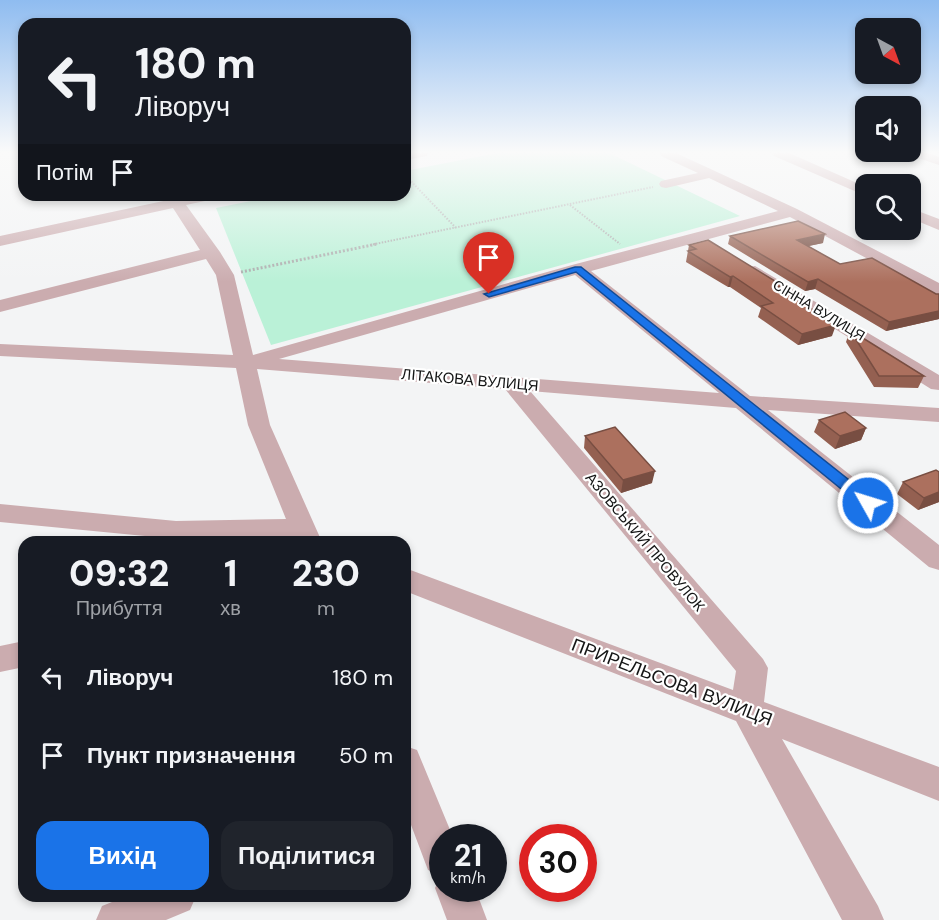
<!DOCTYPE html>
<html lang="uk">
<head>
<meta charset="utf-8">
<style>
	:root { --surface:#171b24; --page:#20242c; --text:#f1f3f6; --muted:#9ea1a6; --accent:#1a73e8 }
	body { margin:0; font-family:"DM Sans",sans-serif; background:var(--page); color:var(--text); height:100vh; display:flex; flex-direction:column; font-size:22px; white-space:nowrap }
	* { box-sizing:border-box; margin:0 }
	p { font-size:20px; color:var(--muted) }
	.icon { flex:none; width:33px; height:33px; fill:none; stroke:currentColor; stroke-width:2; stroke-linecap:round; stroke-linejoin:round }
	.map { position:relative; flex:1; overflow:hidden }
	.panel { position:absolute; left:18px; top:536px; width:393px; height:366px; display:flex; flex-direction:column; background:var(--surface); border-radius:18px; box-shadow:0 3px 9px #0003 }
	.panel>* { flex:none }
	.banner { position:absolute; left:18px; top:18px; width:393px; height:183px; border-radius:18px; box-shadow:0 3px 9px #0003; background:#171b24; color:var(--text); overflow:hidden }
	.needle { width:39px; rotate:139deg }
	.fabs { position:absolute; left:855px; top:18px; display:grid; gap:12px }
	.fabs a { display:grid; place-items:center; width:66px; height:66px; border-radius:12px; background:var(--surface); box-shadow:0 3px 9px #0003; font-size:30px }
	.speed { position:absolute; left:429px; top:824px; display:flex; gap:12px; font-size:30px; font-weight:700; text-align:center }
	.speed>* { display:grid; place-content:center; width:78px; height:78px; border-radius:50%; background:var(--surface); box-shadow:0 3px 9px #0003; line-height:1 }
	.speed small { font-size:15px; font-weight:400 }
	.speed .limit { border:9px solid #d22; background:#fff; color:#111 }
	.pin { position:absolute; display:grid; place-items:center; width:51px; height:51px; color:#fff; margin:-62px -26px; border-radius:50% 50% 50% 0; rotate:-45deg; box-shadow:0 0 6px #0007 }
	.pin .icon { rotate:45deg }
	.me { position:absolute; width:66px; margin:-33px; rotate:309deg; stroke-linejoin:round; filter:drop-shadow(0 0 4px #0008) }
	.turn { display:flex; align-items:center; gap:21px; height:126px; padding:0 18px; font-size:27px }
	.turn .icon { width:78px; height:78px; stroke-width:2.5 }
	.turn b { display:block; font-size:42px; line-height:51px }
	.then { display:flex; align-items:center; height:57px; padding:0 18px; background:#0003; gap:12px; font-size:22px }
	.eta { display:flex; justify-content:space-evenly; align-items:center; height:102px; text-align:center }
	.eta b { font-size:36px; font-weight:800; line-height:42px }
	.button { display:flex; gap:12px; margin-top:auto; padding:12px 18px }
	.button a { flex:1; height:69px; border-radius:18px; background:var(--accent); color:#fff; font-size:24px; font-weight:800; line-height:69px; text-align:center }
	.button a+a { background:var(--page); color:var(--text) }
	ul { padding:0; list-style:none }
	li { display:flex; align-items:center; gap:18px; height:78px; padding:0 18px }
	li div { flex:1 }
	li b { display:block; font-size:22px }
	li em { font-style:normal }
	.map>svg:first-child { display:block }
	.green { fill:#baf1d7 }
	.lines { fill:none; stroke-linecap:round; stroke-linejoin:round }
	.path-far1 { stroke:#adaeae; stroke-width:2; stroke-dasharray:1.5 1.5; stroke-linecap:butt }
	.path { stroke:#adaeae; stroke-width:3; stroke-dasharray:2 2; stroke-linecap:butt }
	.street { fill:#cbacaf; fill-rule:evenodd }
	.wall { fill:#946051 }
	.shaded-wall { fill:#784e42 }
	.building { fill:#ac705e; stroke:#784e42; stroke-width:1.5 }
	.route { fill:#1a73e8; stroke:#114b97; stroke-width:1.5 }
	.labels { text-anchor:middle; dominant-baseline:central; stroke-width:4.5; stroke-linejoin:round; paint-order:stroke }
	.far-street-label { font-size:14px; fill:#141515; stroke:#fff }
	.street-label { font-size:15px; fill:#141515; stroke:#fff }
	.near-street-label { font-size:18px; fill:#141515; stroke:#fff }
</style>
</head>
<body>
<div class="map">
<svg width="939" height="920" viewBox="0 0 939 920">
	<rect width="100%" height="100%" fill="#f3f4f5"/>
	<!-- green -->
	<path class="green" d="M497 153H609L740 216 271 345 216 208 282 195H405V171Z"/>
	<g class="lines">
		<!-- path-far1 -->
		<path class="path-far1" d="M405 175 456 228
			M570 205 620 244
			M370 245 653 187"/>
		<!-- path -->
		<path class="path" d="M241 272 377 244"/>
		<!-- street -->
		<path class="street" d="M405 153H428L427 156 405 160Z
			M660 153H676L797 209 939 283V295L933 294 790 217 591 271 750 396 939 408V422L768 410 939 545V570L929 567 736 408 530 391 763 659 768 668 764 702 939 767V801L782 739 878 906 884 920H842L736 721 405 591V568L733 690 736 671 505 389 257 369 270 425 322 542H295L294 538 176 539 0 522V504L176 521 286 519 248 425 236 368 0 356V344L233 355 216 275 206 259 0 312V300L200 250 173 208 0 246V236L168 200 165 195H179L181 198 194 195H221L219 198 186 205 220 252 234 275 253 355 572 265 778 211 709 178 666 188 661 187 659 184 661 181 698 173 661 156ZM575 275 719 393 279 359Z
			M773 153H789L866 187V196L774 156Z
			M911 153H928L939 157V165L912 156Z
			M910 208 939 219V230L910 218Z
			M755 266 939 375V390L931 389 749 275 746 271 749 267Z
			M24 641V667L0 672V646Z
			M405 746 417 750 453 837H442V888H475L487 920H447L435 888 441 875 428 870 405 809Z
			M127 896H196L190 910 166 920H96L102 906Z"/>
	</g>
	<!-- wall -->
	<path class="wall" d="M730 236 823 243 808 246 840 264 936 294H939V319L886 331 815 289 805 291 728 244Z
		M689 245 782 290 832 336 798 345 758 317 761 308 730 287H728L686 262Z
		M850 330 924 376 918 388 874 387 846 342Z
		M819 420 866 428 861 440 835 449 814 432Z
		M585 436 652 483 621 493 584 448Z
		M939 472V502L918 510 897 494 903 482Z"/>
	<!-- shaded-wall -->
	<path class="shaded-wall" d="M825 234 823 243 795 249 797 240Z
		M733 276 730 287H728L730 277Z
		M818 279 815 289 805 291 808 282Z
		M939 311V319L886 331 889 322Z
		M836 325 832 336 798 345 802 334Z
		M866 428 861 440 835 449 840 436Z
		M655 471 652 483 621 493 623 480Z
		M939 492V502L918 510 924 498Z"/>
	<!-- building -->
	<path class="building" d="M798 221 825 234 797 240 840 264 872 258 936 294H939V311L889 322 818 279 808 282 730 236Z
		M708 240 783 286 778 287 836 325 802 334 761 306 773 303 733 276 730 277 688 251 696 249 689 245Z
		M850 330 924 376H879Z
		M845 412 866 428 840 436 819 420Z
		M615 427 655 471 623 480 585 436Z
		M936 470 939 472V492L924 498 903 482Z"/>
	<!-- sky -->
	<linearGradient id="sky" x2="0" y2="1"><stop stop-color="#8fbcf0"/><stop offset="0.54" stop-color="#fafafa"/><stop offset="1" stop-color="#fafafa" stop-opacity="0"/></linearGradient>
	<rect width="939" height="282" fill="url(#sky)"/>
	<!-- route -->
	<path class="route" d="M575 267H581L873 499 875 503 873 506H862L576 272 489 297 484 294Z"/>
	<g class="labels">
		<!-- far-street labels -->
		<g class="far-street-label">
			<text transform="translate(819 310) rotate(31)">СІННА ВУЛИЦЯ</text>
		</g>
		<!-- street labels -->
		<g class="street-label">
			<text transform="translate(470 380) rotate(5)">ЛІТАКОВА ВУЛИЦЯ</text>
			<text transform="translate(645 542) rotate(50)">АЗОВСЬКИЙ ПРОВУЛОК</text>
		</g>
		<!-- near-street labels -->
		<g class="near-street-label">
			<text transform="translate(672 682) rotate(21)">ПРИРЕЛЬСОВА ВУЛИЦЯ</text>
		</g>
	</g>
</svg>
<div class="fabs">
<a><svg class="needle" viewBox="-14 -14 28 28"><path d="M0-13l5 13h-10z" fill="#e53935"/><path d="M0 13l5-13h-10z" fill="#9ea1a6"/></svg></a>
<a><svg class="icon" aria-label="sound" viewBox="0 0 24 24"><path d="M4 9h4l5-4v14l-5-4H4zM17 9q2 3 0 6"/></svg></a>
<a><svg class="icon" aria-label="search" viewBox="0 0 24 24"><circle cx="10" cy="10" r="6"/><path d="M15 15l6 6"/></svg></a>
</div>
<div class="speed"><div>21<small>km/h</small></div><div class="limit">30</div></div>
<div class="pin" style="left:489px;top:294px;background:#d93025"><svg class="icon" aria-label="arrive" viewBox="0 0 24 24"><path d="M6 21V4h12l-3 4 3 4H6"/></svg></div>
<svg class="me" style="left:868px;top:503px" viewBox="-20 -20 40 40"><circle r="17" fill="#1a73e8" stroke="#fff" stroke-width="3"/><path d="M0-11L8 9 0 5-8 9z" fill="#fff"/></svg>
<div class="banner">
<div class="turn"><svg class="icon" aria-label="left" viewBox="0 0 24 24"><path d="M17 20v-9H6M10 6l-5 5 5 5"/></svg><div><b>180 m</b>Ліворуч</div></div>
<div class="then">Потім<svg class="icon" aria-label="arrive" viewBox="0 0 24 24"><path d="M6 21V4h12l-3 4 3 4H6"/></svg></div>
</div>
<section class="panel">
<div class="eta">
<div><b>09:32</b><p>Прибуття</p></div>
<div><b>1</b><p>хв</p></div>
<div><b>230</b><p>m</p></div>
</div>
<ul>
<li><svg class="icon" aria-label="left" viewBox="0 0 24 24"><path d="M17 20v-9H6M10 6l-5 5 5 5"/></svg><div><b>Ліворуч</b></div><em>180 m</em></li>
<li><svg class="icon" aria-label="arrive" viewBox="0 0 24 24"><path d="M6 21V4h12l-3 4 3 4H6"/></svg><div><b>Пункт призначення</b></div><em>50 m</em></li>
</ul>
<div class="button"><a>Вихід</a><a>Поділитися</a></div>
</section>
</div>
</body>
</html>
